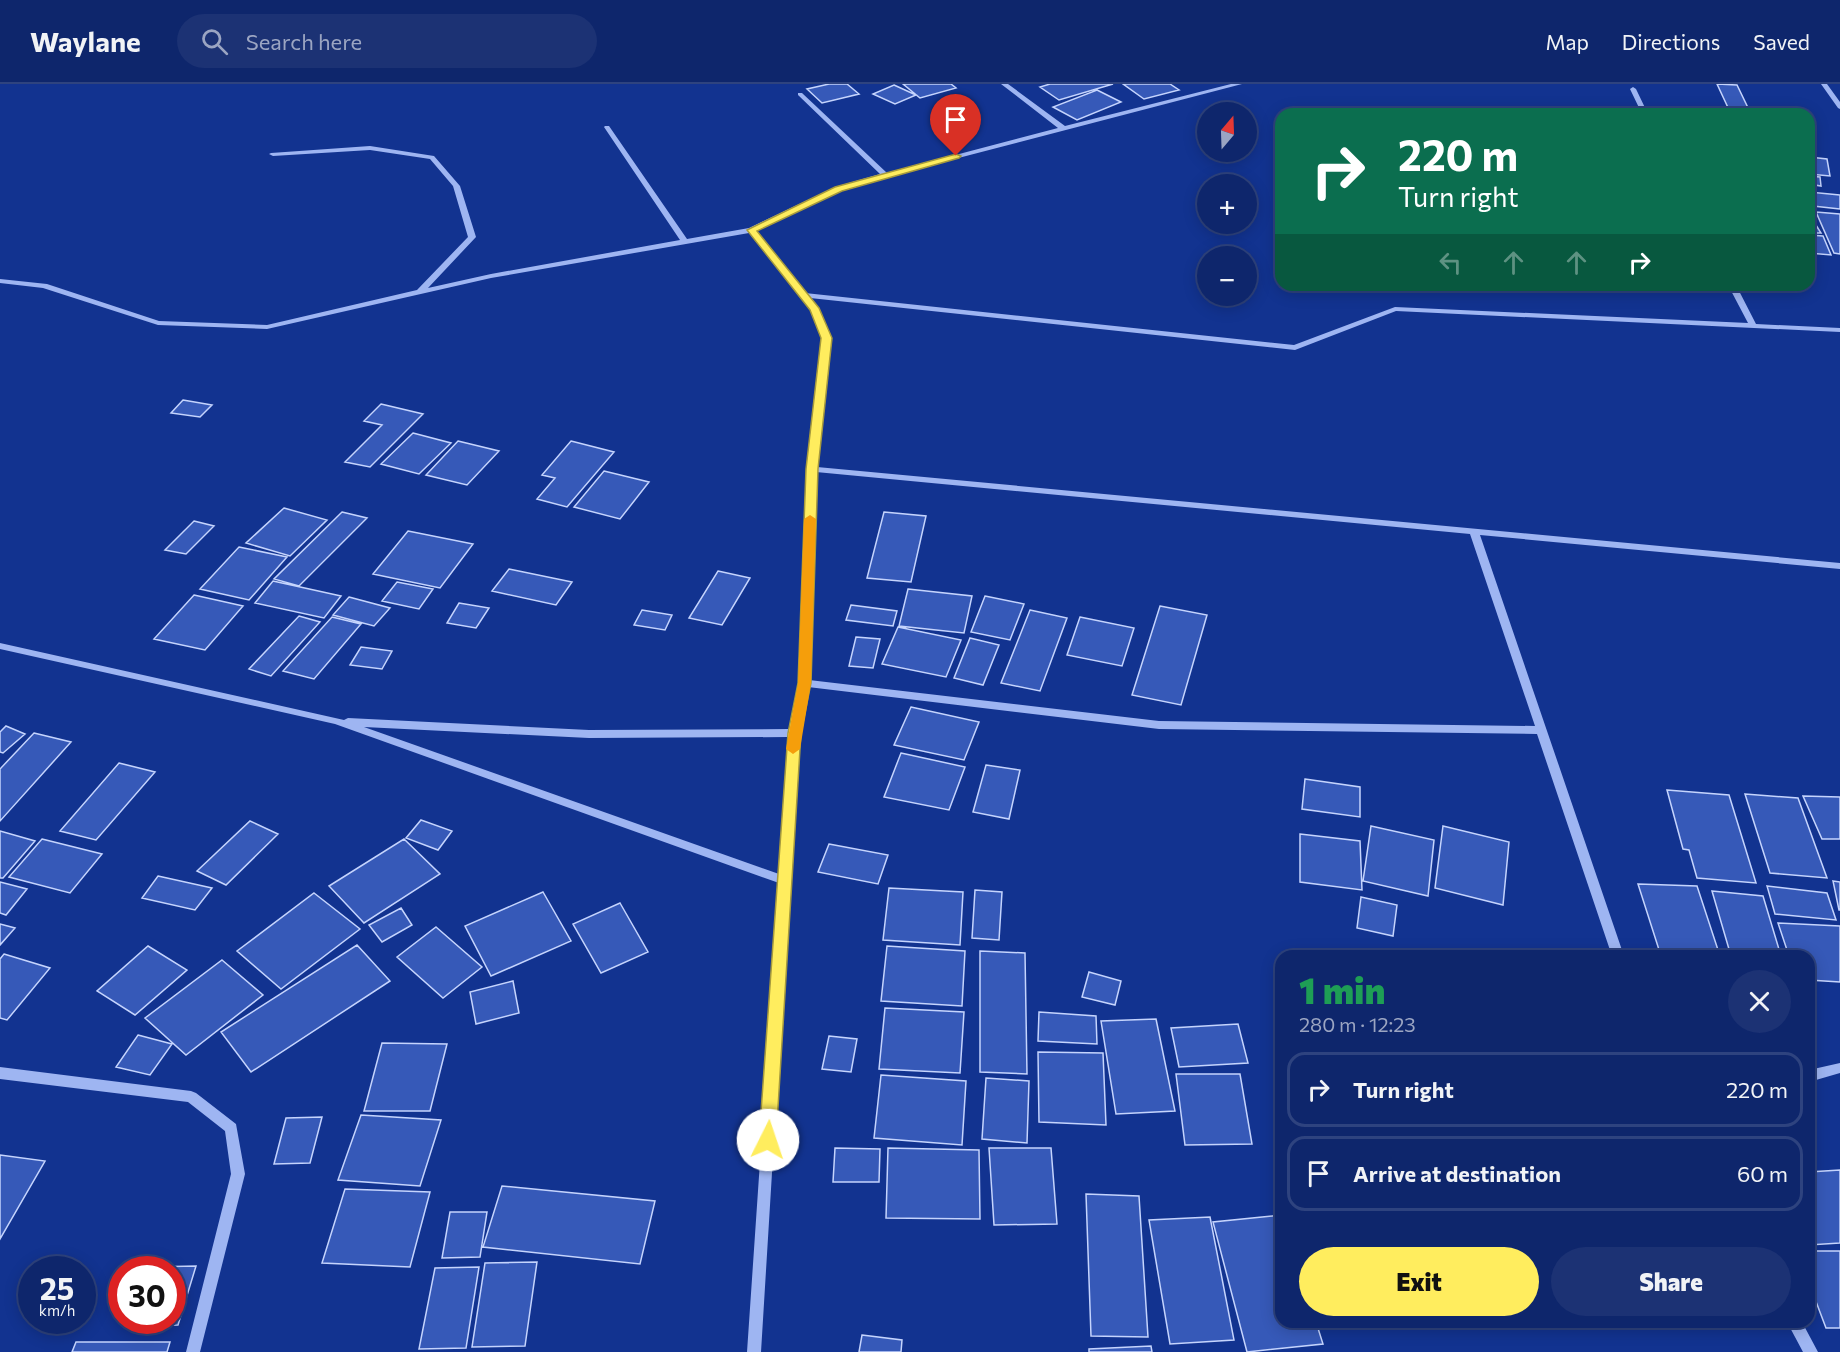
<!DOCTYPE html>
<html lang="en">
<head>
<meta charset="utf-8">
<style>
	:root { --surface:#0e266c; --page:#1c3274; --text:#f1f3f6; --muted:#9ba5c2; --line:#2e437f; --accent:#ffed5e }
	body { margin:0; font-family:Commissioner,sans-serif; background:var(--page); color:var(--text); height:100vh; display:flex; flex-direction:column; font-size:22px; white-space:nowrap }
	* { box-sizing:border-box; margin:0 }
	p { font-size:20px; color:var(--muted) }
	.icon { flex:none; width:33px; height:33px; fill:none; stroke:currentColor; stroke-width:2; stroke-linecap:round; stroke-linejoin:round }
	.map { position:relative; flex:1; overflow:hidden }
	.panel { position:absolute; left:1275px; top:866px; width:540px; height:378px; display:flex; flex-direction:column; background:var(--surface); border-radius:18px; box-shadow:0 3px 15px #0003,0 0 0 2px var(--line) }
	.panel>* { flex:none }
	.top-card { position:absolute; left:1275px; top:24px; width:540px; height:183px; border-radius:18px; box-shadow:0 3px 15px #0003,0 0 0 2px var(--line); background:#0b6e4f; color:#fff; overflow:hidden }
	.needle { width:39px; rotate:19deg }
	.tools { position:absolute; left:1197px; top:18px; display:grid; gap:12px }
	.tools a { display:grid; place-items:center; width:60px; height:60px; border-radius:50%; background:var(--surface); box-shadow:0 3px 15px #0003,0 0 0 2px var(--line); font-size:30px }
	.speed { position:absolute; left:18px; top:1172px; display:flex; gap:12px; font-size:30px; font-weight:700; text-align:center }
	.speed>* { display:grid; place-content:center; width:78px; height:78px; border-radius:50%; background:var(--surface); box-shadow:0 3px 15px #0003,0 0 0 2px var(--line); line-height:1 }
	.speed small { font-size:15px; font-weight:400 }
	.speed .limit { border:9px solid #d22; background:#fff; color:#111 }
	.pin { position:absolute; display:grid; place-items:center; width:51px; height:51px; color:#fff; margin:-62px -26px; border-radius:50% 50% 50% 0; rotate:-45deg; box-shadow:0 0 6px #0007 }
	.pin .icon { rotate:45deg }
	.me { position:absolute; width:66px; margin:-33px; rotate:4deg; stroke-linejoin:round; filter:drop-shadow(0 0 4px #0008) }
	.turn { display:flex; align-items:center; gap:21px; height:126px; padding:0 24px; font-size:27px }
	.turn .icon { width:78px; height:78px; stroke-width:2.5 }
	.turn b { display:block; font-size:42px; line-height:51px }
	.lanes { display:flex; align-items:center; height:57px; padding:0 24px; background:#0003; justify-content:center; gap:30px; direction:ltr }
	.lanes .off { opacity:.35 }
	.round { display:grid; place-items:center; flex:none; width:63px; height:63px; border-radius:32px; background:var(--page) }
	.headline { display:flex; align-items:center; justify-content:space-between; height:102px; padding:0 24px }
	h1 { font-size:36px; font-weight:800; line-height:45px; color:#1e9e55 }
	.primary-button { display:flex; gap:12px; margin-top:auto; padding:12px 24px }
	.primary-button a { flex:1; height:69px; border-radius:36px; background:var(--accent); color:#111; font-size:24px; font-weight:800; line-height:69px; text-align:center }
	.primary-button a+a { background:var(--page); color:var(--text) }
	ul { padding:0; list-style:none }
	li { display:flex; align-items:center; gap:18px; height:75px; margin:0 12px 9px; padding:0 12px; border:3px solid var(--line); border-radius:18px }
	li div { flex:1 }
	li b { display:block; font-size:22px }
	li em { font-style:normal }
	header { display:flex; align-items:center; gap:36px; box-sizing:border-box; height:84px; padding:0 30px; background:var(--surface); border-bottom:2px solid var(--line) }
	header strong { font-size:28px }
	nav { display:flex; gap:33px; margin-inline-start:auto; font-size:21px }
	.search { width:420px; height:54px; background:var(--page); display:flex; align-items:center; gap:15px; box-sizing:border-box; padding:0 21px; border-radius:33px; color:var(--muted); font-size:22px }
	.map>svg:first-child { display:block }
	.building { fill:#3659b8; stroke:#c5d4fd; stroke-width:1.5 }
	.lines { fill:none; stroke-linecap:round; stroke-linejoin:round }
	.minor { fill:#9eb5f2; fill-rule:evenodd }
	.route { fill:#ffed5e; stroke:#a69a3d; stroke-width:1.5 }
	.slow { fill:#f59e0b }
</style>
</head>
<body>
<header>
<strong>Waylane</strong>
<div class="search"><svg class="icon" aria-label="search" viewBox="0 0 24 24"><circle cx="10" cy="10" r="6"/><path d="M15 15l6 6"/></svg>Search here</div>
<nav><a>Map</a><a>Directions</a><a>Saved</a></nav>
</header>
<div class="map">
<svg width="1840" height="1268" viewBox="0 0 1840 1268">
	<rect width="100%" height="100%" fill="#123390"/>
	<!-- building -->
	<path class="building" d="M829 0H847L859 10 822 19 807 5Z
		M903 0H951L956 4 920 14Z
		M1050 0H1113L1059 16 1040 3Z
		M1123 0H1170L1179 6 1144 15Z
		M1717 0 1737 1 1751 30H1731Z
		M894 1 916 11 895 20 873 10Z
		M1097 6 1121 18 1077 36 1053 23Z
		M1809 73 1827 75 1830 92 1809 90Z
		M1809 92 1820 93 1821 102 1809 100Z
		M1809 108 1840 111V125L1813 122Z
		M1816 128 1840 130V170L1834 169Z
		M1809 130 1821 149H1809Z
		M1809 151 1823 152 1831 171 1809 169Z
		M183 316 212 321 200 333 171 329Z
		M381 320 423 330 370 383 345 378 382 341 364 337Z
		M413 349 451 359 419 390 381 380Z
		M458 357 499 367 467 401 426 391Z
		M571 357 614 368 567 423 537 415 555 394 542 391Z
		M604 387 649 398 620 435 574 423Z
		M284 424 327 436 290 472 246 459Z
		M342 428 367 434 299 502 274 495Z
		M884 428 926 432 911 498 867 494Z
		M194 437 214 442 186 470 165 466Z
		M408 447 473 460 440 504 373 490Z
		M239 463 287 473 249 516 200 505Z
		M509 485 572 498 556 521 492 507Z
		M718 487 750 494 722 541 689 534Z
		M273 497 341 512 324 534 255 519Z
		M397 498 433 505 419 525 382 517Z
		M908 505 972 512 964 549 899 542Z
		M194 511 243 522 205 566 154 555Z
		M985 512 1024 520 1010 556 971 548Z
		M349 513 390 524 374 542 333 531Z
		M459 519 489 524 476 544 447 539Z
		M851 521 897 527 893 542 846 536Z
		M1160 522 1207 531 1181 621 1132 611Z
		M642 526 672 531 665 546 634 541Z
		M1030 526 1067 534 1040 607 1001 599Z
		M299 532 320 538 271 592 249 585Z
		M332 533 361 540 314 595 283 587Z
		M1080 533 1134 544 1122 582 1067 571Z
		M898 543 961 556 946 593 882 580Z
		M856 553 880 555 873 584 849 582Z
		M970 554 999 561 983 601 954 594Z
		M361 563 392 567 382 585 350 581Z
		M911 623 979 638 964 676 894 661Z
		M6 642 25 650 3 669 0 668V648Z
		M34 649 71 658 0 737V685Z
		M901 669 965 683 949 726 884 713Z
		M119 679 155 688 96 756 60 747Z
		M986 681 1020 686 1009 735 973 728Z
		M1305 695 1360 703V733L1302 725Z
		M1667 706 1729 711 1756 799 1697 794 1689 766 1683 765Z
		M1745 710 1798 714 1827 794 1770 789Z
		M1803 712 1840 713V755H1822Z
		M421 736 452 747 438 766 406 754Z
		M250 737 278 750 226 801 197 787Z
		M1371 742 1434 756 1428 812 1363 797Z
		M1443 742 1509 758 1503 821 1435 804Z
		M0 747 35 757 3 794H0Z
		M1300 750 1360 757 1362 806 1300 798Z
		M42 755 102 770 70 809 9 793Z
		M404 755 440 790 364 839 329 802Z
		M829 760 888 771 878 800 818 788Z
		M158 792 212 804 195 826 142 814Z
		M1833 797 1840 798V826H1839Z
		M0 798 27 805 6 831 0 829Z
		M1638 800 1697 802 1720 872H1661Z
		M1767 802 1827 809 1836 836 1775 830Z
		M889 804 963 808 960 861 883 856Z
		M975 806 1002 808 999 856 972 854Z
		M1712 807 1763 812 1781 872H1731Z
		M543 808 571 857 491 892 465 842Z
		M314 809 360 845 281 905 237 867Z
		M1361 813 1397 821 1393 852 1357 844Z
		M620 819 648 868 601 889 573 840Z
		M401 824 412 841 382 858 369 841Z
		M1778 839 1840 842V898L1809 896V872H1789Z
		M0 840 15 844 0 861Z
		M436 843 482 883 443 914 397 873Z
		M357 861 390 897 251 988 221 948Z
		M148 862 187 886 135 931 97 907Z
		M887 862 965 867 962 922 881 917Z
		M980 867 1025 869 1027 990 980 988Z
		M4 870 50 884 7 936 0 934V875Z
		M222 876 263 911 186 971 145 934Z
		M1089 888 1121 897 1115 921 1082 913Z
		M513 897 519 929 476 940 470 908Z
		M885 924 964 928 960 989 879 985Z
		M1039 928 1096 932 1097 960 1038 957Z
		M1156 935 1175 1027 1116 1030 1101 937Z
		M1238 940 1248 979 1179 983 1171 944Z
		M138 951 172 960 150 991 116 983Z
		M829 952 857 955 851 988 822 985Z
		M382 959 447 960 430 1027H364Z
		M1038 968 1103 969 1106 1041 1039 1038Z
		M1176 990H1240L1252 1060 1185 1061Z
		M881 991 966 997 962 1061 874 1054Z
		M986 994 1029 997 1027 1059 982 1055Z
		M361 1031 441 1036 420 1102 338 1096Z
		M322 1033 310 1079 274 1080 286 1034Z
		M835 1064 880 1065 879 1098H833Z
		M888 1064 979 1066 980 1135 886 1134Z
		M989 1064H1051L1057 1140 994 1141Z
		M0 1071 45 1077 0 1155Z
		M1840 1086V1159L1809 1161V1088Z
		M502 1102 655 1117 640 1180 483 1163Z
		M345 1105 430 1108 410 1183 322 1179Z
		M1086 1110 1139 1112 1148 1253 1091 1252Z
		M450 1128H487L480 1173 442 1174Z
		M1281 1131V1238H1316L1323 1260 1247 1268 1213 1138Z
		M1210 1133 1234 1256 1170 1260 1149 1136Z
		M1809 1167H1840V1244H1826L1809 1199Z
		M537 1178 525 1262 472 1263 485 1179Z
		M196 1182 178 1241 130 1242 132 1236H172V1185H148V1183Z
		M479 1183 466 1264 419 1265 435 1184Z
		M862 1251 902 1256 901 1268H859Z
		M76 1258H170L167 1268H72Z
		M1151 1262 1152 1268H1089V1265Z"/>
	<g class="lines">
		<!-- minor -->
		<path class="minor" d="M1001 0H1008L1065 42 1231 0H1242L916 85 841 107 755 147 805 209 1294 261 1395 223 1748 239 1728 201H1736L1756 240 1840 244V248L1396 227 1295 266 810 214 819 226 831 254 817 383 1840 479V485L1480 451 1624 872H1612L1537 650 1159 645 808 603 799 649 761 1268H747L779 799 335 640 0 565V559L344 636 348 634 589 646 789 645 799 599 808 385 823 254 811 226 749 149 491 194 267 245 158 241 43 204 0 199V195L47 200 159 237 267 241 417 206 468 153 453 102 430 75 370 66 273 72 269 70 271 69 370 62 434 72 460 102 476 153 428 204 491 190 680 156 604 43 605 42H609L687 155 749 144 835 103 880 90 798 11V9H802L887 89 1058 44ZM816 388 1470 450 1535 642 1159 637 809 596ZM364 643 589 654 788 653 779 790Z
			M1821 0H1827L1840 18V25L1838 24Z
			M1633 3 1636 5 1648 30H1642L1630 5Z
			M1840 979V989L1809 998V986Z
			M0 983 191 1007 196 1009 236 1040 245 1090 200 1268H186L231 1090 225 1047 188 1018 0 995Z
			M1787 1238H1802L1818 1268H1803Z"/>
	</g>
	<!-- route -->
	<path class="route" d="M956 70 961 72 959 74 842 107 757 147 819 224 832 254 818 385 811 599 801 649 776 1056 774 1061 768 1063 762 1061 759 1056 788 649 798 599 806 385 821 254 810 226 747 146 835 103Z"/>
	<!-- slow -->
	<path class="slow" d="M810 431 816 435 811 599 800 665 793 670 786 665 798 599 804 435Z"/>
</svg>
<div class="tools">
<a><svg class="needle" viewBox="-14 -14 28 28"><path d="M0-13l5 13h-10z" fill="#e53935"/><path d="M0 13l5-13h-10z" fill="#9ba5c2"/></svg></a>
<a>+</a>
<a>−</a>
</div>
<div class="speed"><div>25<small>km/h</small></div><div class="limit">30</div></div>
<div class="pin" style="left:956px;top:72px;background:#d93025"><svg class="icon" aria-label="arrive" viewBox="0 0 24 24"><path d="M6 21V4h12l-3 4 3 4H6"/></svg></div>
<svg class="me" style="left:768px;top:1056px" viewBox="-20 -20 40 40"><circle r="19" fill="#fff"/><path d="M0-13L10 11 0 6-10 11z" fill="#ffed5e"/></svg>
<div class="top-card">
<div class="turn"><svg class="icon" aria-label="right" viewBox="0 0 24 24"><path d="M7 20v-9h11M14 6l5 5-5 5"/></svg><div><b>220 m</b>Turn right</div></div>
<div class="lanes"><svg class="icon off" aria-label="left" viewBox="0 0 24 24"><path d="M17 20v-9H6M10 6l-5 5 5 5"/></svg><svg class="icon off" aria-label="ahead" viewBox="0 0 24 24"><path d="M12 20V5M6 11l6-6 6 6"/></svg><svg class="icon off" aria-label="ahead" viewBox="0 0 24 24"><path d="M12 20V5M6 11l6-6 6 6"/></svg><svg class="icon" aria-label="right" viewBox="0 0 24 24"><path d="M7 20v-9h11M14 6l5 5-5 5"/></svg></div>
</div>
<section class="panel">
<div class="headline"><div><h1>1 min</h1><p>280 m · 12:23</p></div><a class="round"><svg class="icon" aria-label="close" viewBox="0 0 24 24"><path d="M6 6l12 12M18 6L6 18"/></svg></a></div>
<ul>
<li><svg class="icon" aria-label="right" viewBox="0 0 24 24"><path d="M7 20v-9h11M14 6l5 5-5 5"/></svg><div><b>Turn right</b></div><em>220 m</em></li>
<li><svg class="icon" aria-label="arrive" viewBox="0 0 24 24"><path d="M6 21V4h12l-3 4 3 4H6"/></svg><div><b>Arrive at destination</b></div><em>60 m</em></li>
</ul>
<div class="primary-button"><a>Exit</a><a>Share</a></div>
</section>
</div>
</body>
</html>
